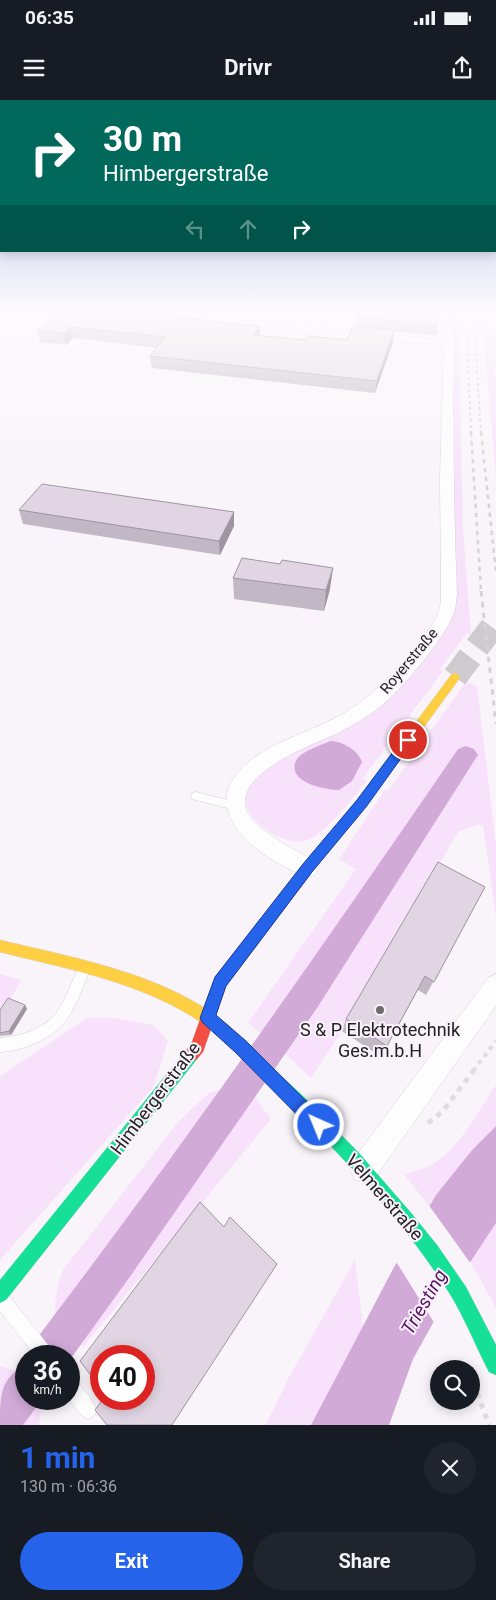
<!DOCTYPE html>
<html lang="en">
<head>
<meta charset="utf-8">
<style>
	:root { --surface:#171b24; --page:#20242c; --text:#f1f3f6; --muted:#9ea1a6; --accent:#2563eb }
	body { margin:0; font-family:Roboto,sans-serif; background:var(--page); color:var(--text); height:100vh; display:flex; flex-direction:column; font-size:19px; white-space:nowrap }
	* { box-sizing:border-box; margin:0 }
	p { font-size:16px; color:var(--muted) }
	.icon { flex:none; width:28px; height:28px; fill:none; stroke:currentColor; stroke-width:2; stroke-linecap:round; stroke-linejoin:round }
	.map { position:relative; height:1325px; overflow:hidden }
	.sheet { display:flex; flex-direction:column; background:var(--surface); flex:1 }
	.sheet>* { flex:none }
	.banner { position:absolute; left:0px; top:0px; width:496px; height:152px; box-shadow:0 2px 12px #0003; background:#00695c; color:#fff; overflow:hidden }
	.buttons { position:absolute; left:430px; top:1260px; display:grid; gap:10px }
	.buttons a { display:grid; place-items:center; width:50px; height:50px; border-radius:50%; background:var(--surface); box-shadow:0 2px 12px #0003; font-size:25px }
	.speed { position:absolute; left:15px; top:1245px; display:flex; gap:10px; font-size:25px; font-weight:700; text-align:center }
	.speed>* { display:grid; place-content:center; width:65px; height:65px; border-radius:50%; background:var(--surface); box-shadow:0 2px 12px #0003; line-height:1 }
	.speed small { font-size:12px; font-weight:400 }
	.speed .limit { border:8px solid #d22; background:#fff; color:#111 }
	.pin { position:absolute; display:grid; place-items:center; width:42px; height:42px; color:#fff; margin:-21px; border:2px solid #fff; border-radius:50%; box-shadow:0 1px 5px #0007 }
	.me { position:absolute; width:55px; margin:-28px; rotate:316deg; stroke-linejoin:round; filter:drop-shadow(0 0 4px #0008) }
	.turn { display:flex; align-items:center; gap:18px; height:105px; padding:0 20px; font-size:22px }
	.turn .icon { width:65px; height:65px; stroke-width:2.5 }
	.turn b { display:block; font-size:35px; line-height:42px }
	.lanes { display:flex; align-items:center; height:48px; padding:0 20px; background:#0003; justify-content:center; gap:25px; direction:ltr }
	.lanes .off { opacity:.35 }
	.round { display:grid; place-items:center; flex:none; width:52px; height:52px; border-radius:26px; background:var(--page) }
	.summary { display:flex; align-items:center; justify-content:space-between; height:85px; padding:0 20px }
	h1 { font-size:30px; font-weight:700; line-height:38px; color:var(--accent) }
	.primary-button { display:flex; gap:10px; margin-top:auto; padding:10px 20px }
	.primary-button a { flex:1; height:58px; border-radius:30px; background:var(--accent); color:#fff; font-size:20px; font-weight:700; line-height:58px; text-align:center }
	.primary-button a+a { background:var(--page); color:var(--text) }
	.status { display:flex; justify-content:space-between; align-items:center; height:35px; padding:0 25px; background:var(--surface); direction:ltr }
	.status svg { height:14px; fill:currentColor }
	header { display:flex; justify-content:space-between; align-items:center; height:65px; padding:0 20px; background:var(--surface); font-size:22px; font-weight:700 }
	.map>svg:first-child { display:block }
	.green { fill:#f7e1fb }
	.water { fill:#d1aad8 }
	.pier { fill:#f9f4f9 }
	.lines { fill:none; stroke-linecap:round; stroke-linejoin:round }
	.canal { fill:#d1aad8; fill-rule:evenodd }
	.secondary-tunnel { stroke:#cecace; stroke-width:25; stroke-dasharray:25 12; stroke-linecap:butt }
	.lane-casing { stroke:#d5d1d5; stroke-width:1 }
	.street-casing { stroke:#d5d1d5; stroke-width:1 }
	.fast-casing { stroke:#d5d1d5; stroke-width:1 }
	.slow-casing { stroke:#d5d1d5; stroke-width:1 }
	.jam-casing { stroke:#d5d1d5; stroke-width:1 }
	.path-far2 { stroke:#dfdedf; stroke-width:2; stroke-dasharray:2 2; stroke-linecap:butt }
	.path-far1 { stroke:#dfdedf; stroke-width:4; stroke-dasharray:4.5 4.5; stroke-linecap:butt }
	.path { stroke:#dfdedf; stroke-width:5; stroke-dasharray:5.5 5.5; stroke-linecap:butt }
	.lane { fill:#fefdfe; fill-rule:evenodd }
	.street { fill:#fefdfe; fill-rule:evenodd }
	.fast { fill:#16e098; fill-rule:evenodd }
	.slow { fill:#ffcf43; fill-rule:evenodd }
	.jam { fill:#f24e42; fill-rule:evenodd }
	.rail-far2 { stroke:#d4d4d4; stroke-width:2; stroke-dasharray:3 3; stroke-linecap:butt }
	.rail-far1 { stroke:#d4d4d4; stroke-width:2.5; stroke-dasharray:4.5 4.5; stroke-linecap:butt }
	.rail { stroke:#d4d4d4; stroke-width:3; stroke-dasharray:5.5 5.5; stroke-linecap:butt }
	.wall { fill:#c2b7c4 }
	.shaded-wall { fill:#9e95a0 }
	.building { fill:#e1d5e4; stroke:#9e95a0 }
	.route { fill:#2563eb; stroke:#184099 }
	.poi-dot { fill:#6f6b6f; stroke:#faf2fb; stroke-width:2 }
	.labels { text-anchor:middle; dominant-baseline:central; stroke-width:4; stroke-linejoin:round; paint-order:stroke }
	.street-label { font-size:15px; fill:#242124; stroke:#faf2fb }
	.near-poi-label { font-size:18px; fill:#242124; stroke:#faf2fb }
	.near-street-label { font-size:18px; fill:#242124; stroke:#faf2fb }
	.near-water-label { font-size:19px; font-style:italic; fill:#541360; stroke:#faf2fb }
</style>
</head>
<body>
<div class="status"><b>06:35</b><svg viewBox="0 0 49 12"><path d="M0 12V9h3v3zM5 12V6h3v6zM10 12V3h3v9zM15 12V0h3v12zM26 1h20v11H26zM47 4h2v5h-2z"/></svg></div>
<header><svg class="icon" aria-label="menu" viewBox="0 0 24 24"><path d="M4 6h16M4 12h16M4 18h16"/></svg>Drivr<svg class="icon" aria-label="share" viewBox="0 0 24 24"><path d="M12 15V3M7 8l5-5 5 5M5 13v7h14v-7"/></svg></header>
<div class="map">
<svg width="496" height="1325" viewBox="0 0 496 1325">
	<rect width="100%" height="100%" fill="#f9f4f9"/>
	<!-- green -->
	<path class="green" d="M453 211H458L463 428 471 535 466 534 440 569 443 571 363 678 367 681C350 700 333 726 310 739 287 752 234 716 247 688 252 677 263 671 272 665L369 614 429 550 453 516Z
		M482 211H487L496 283V380Z
		M466 582 477 586 496 746V818L483 725H477L458 732 342 931 311 978 279 948 248 923 356 769 339 759 385 690 388 691Z
		M0 874 21 880 0 918Z
		M87 918H115L153 925 168 941 154 986 0 1160V976Z
		M496 985V1026L473 1049 429 1106 404 1074C413 1071 425 1069 433 1064 461 1046 478 1011 496 985Z
		M227 988 251 992 271 1019 84 1246C46 1235 53 1200 63 1170L178 1022 209 993Z
		M496 1123V1208L470 1161Z
		M355 1160 363 1226 311 1325H266L288 1279Z
		M0 1266C25 1275 26 1271 26 1299H40L42 1302 39 1325H0Z"/>
	<!-- water -->
	<path class="water" d="M330 641C342 641 358 650 362 662L352 681 339 690C326 690 286 682 296 661 301 651 320 646 330 641Z
		M496 1026V1123L449 1194 413 1259 389 1325H311L393 1169 436 1095 473 1049Z"/>
	<!-- pier -->
	<path class="pier" d="M428 1104 471 1164 435 1224 395 1160Z"/>
	<g class="lines">
		<!-- canal -->
		<path class="canal" d="M466 646 474 649 478 655 474 661 317 908 129 1178 69 1261V1256H28L34 1242C181 1049 321 849 458 649Z
			M26 1265V1299H41V1301L23 1325H0C0 1295 0 1278 26 1265Z"/>
		<!-- secondary-tunnel -->
		<path class="secondary-tunnel" d="M455 577 496 522"/>
		<defs>
			<path id="lane" d="M196 692 235 702 239 703 240 706 239 709 235 710 192 699 191 696 192 693Z
				M83 866 87 868 89 872C82 889 75 911 63 924 49 940 21 951 0 952V938C19 937 44 929 56 913 66 900 71 882 79 868Z
				M0 1190 6 1192 52 1250 54 1256H35L0 1211Z
				M69 1277C80 1282 92 1299 97 1310L94 1316 88 1319 82 1316 68 1299Z"/>
			<path id="street" d="M129 211H156L445 240 446 211H454C453 303 453 400 457 494 456 500 456 507 454 513 444 539 403 588 381 606 367 617 352 626 336 634 310 646 241 670 245 706 248 727 298 752 315 761L319 768 315 775 308 777C268 763 197 717 240 670 261 647 295 637 323 624 361 607 389 580 415 547 423 537 434 525 438 513 441 507 441 500 441 494L440 377 444 245 133 214Z
				M496 874V906L374 1079 364 1083 354 1079 350 1069 354 1059 488 878Z"/>
			<path id="fast" d="M241 940 246 943 304 997 360 1054 412 1114 437 1145 466 1187 496 1245V1275L489 1272C475 1245 464 1216 448 1191 390 1101 313 1026 236 953L233 948 236 943Z
				M192 946 197 949 200 954 197 959 6 1200 0 1203V1180L187 949Z"/>
			<path id="slow" d="M455 573 460 577 459 579 369 702H361L359 699 361 696 451 575Z
				M0 840C70 857 155 872 215 915 227 923 236 933 246 943L249 948 246 953 241 956 236 953C226 944 216 933 205 925 146 883 68 869 0 852Z"/>
			<path id="jam" d="M365 694 369 696 371 699 369 702 312 772 226 886 203 952 197 959 192 962 187 959 184 954 192 942 215 877 304 764 361 696Z"/>
		</defs>
		<!-- lane casing -->
		<use href="#lane" class="lane-casing"/>
		<!-- street casing -->
		<use href="#street" class="street-casing"/>
		<!-- fast casing -->
		<use href="#fast" class="fast-casing"/>
		<!-- slow casing -->
		<use href="#slow" class="slow-casing"/>
		<!-- jam casing -->
		<use href="#jam" class="jam-casing"/>
		<!-- path-far2 -->
		<path class="path-far2" d="M490 211 496 266"/>
		<!-- path-far1 -->
		<path class="path-far1" d="M473 971 496 941"/>
		<!-- path -->
		<path class="path" d="M428 1023 442 1012 474 970
			M477 1293 489 1325"/>
		<!-- lane -->
		<use href="#lane" class="lane"/>
		<!-- street -->
		<use href="#street" class="street"/>
		<!-- fast -->
		<use href="#fast" class="fast"/>
		<!-- slow -->
		<use href="#slow" class="slow"/>
		<!-- jam -->
		<use href="#jam" class="jam"/>
		<!-- rail-far2 -->
		<path class="rail-far2" d="M466 211 471 333
			M474 223 481 333"/>
		<!-- rail-far1 -->
		<path class="rail-far1" d="M471 332 481 492
			M481 332 496 472"/>
		<!-- rail -->
		<path class="rail" d="M481 491 496 624"/>
	</g>
	<!-- wall -->
	<path class="wall" d="M60 211H169V217L260 226V236L305 240H347L356 227 357 218H355L356 211H438V224L436 235 394 232 393 242 375 293 152 268 150 256 157 248 73 238 66 245 40 242 38 231 62 211Z
		M19 410 234 426 220 455 23 424Z
		M233 478 330 489 324 511 234 499Z
		M485 787 426 895 418 890 381 957 342 931 346 919Z
		M25 905 27 909 11 935 0 936V910Z"/>
	<!-- shaded-wall -->
	<path class="shaded-wall" d="M167 211H169V220L162 216Z
		M260 226V237L254 235Z
		M71 227 73 238 66 245 64 233Z
		M394 230 393 242 375 293 377 281Z
		M234 412V426L220 455 219 441Z
		M333 468 330 489 324 511 326 490Z
		M25 905 27 909 11 935 9 931Z"/>
	<!-- building -->
	<path class="building" d="M62 211H167L162 216 260 226 254 235 305 240 308 236 347 240 353 226 394 230 377 281 150 256 165 237 71 227 64 233 38 231Z
		M360 211H438V224L357 218Z
		M42 384 234 412 219 441 19 410Z
		M242 458 280 464 282 460 333 468 326 490 233 478Z
		M438 762 485 787 434 882 425 876 387 946 346 919Z
		M8 898 25 905 9 931 0 933V910Z
		M200 1102 224 1127 230 1117 277 1164 172 1325H107L95 1310 103 1299H144V1256H101V1289L80 1261Z"/>
	<!-- sky -->
	<linearGradient id="sky" x2="0" y2="1"><stop stop-color="#9fb0e2"/><stop offset="0.53" stop-color="#fcfafc"/><stop offset="1" stop-color="#fcfafc" stop-opacity="0"/></linearGradient>
	<rect width="496" height="396" fill="url(#sky)"/>
	<!-- route -->
	<path class="route" d="M408 636 412 637V643L366 707 312 772 226 886 216 915 246 941 324 1019 327 1025 324 1031 319 1033 313 1031 235 952 203 923 200 918 215 877 303 764 357 700 404 637Z"/>
	<!-- markers -->
	<circle class="poi-dot" cx="380" cy="910" r="5"/>
	<g class="labels">
		<!-- street labels -->
		<g class="street-label">
			<text transform="translate(409 561) rotate(-50)">Royerstraße</text>
		</g>
		<!-- near-poi labels -->
		<g class="near-poi-label">
			<text x="380" y="929">S &amp; P Elektrotechnik<tspan x="380" dy="21">Ges.m.b.H</tspan></text>
		</g>
		<!-- near-street labels -->
		<g class="near-street-label">
			<text transform="translate(155 998) rotate(-53)">Himbergerstraße</text>
			<text transform="translate(385 1097) rotate(49)">Velmerstraße</text>
		</g>
		<!-- near-water labels -->
		<g class="near-water-label">
			<text transform="translate(424 1202) rotate(-60)">Triesting</text>
		</g>
	</g>
</svg>
<div class="buttons">
<a><svg class="icon" aria-label="search" viewBox="0 0 24 24"><circle cx="10" cy="10" r="6"/><path d="M15 15l6 6"/></svg></a>
</div>
<div class="speed"><div>36<small>km/h</small></div><div class="limit">40</div></div>
<div class="pin" style="left:408px;top:640px;background:#d93025"><svg class="icon" aria-label="arrive" viewBox="0 0 24 24"><path d="M6 21V4h12l-3 4 3 4H6"/></svg></div>
<svg class="me" style="left:319px;top:1025px" viewBox="-20 -20 40 40"><circle r="17" fill="#2563eb" stroke="#fff" stroke-width="3"/><path d="M0-11L8 9 0 5-8 9z" fill="#fff"/></svg>
<div class="banner">
<div class="turn"><svg class="icon" aria-label="right" viewBox="0 0 24 24"><path d="M7 20v-9h11M14 6l5 5-5 5"/></svg><div><b>30 m</b>Himbergerstraße</div></div>
<div class="lanes"><svg class="icon off" aria-label="left" viewBox="0 0 24 24"><path d="M17 20v-9H6M10 6l-5 5 5 5"/></svg><svg class="icon off" aria-label="ahead" viewBox="0 0 24 24"><path d="M12 20V5M6 11l6-6 6 6"/></svg><svg class="icon" aria-label="right" viewBox="0 0 24 24"><path d="M7 20v-9h11M14 6l5 5-5 5"/></svg></div>
</div>
</div>
<section class="sheet">
<div class="summary"><div><h1>1 min</h1><p>130 m · 06:36</p></div><a class="round"><svg class="icon" aria-label="close" viewBox="0 0 24 24"><path d="M6 6l12 12M18 6L6 18"/></svg></a></div>
<div class="primary-button"><a>Exit</a><a>Share</a></div>
</section>
</body>
</html>
